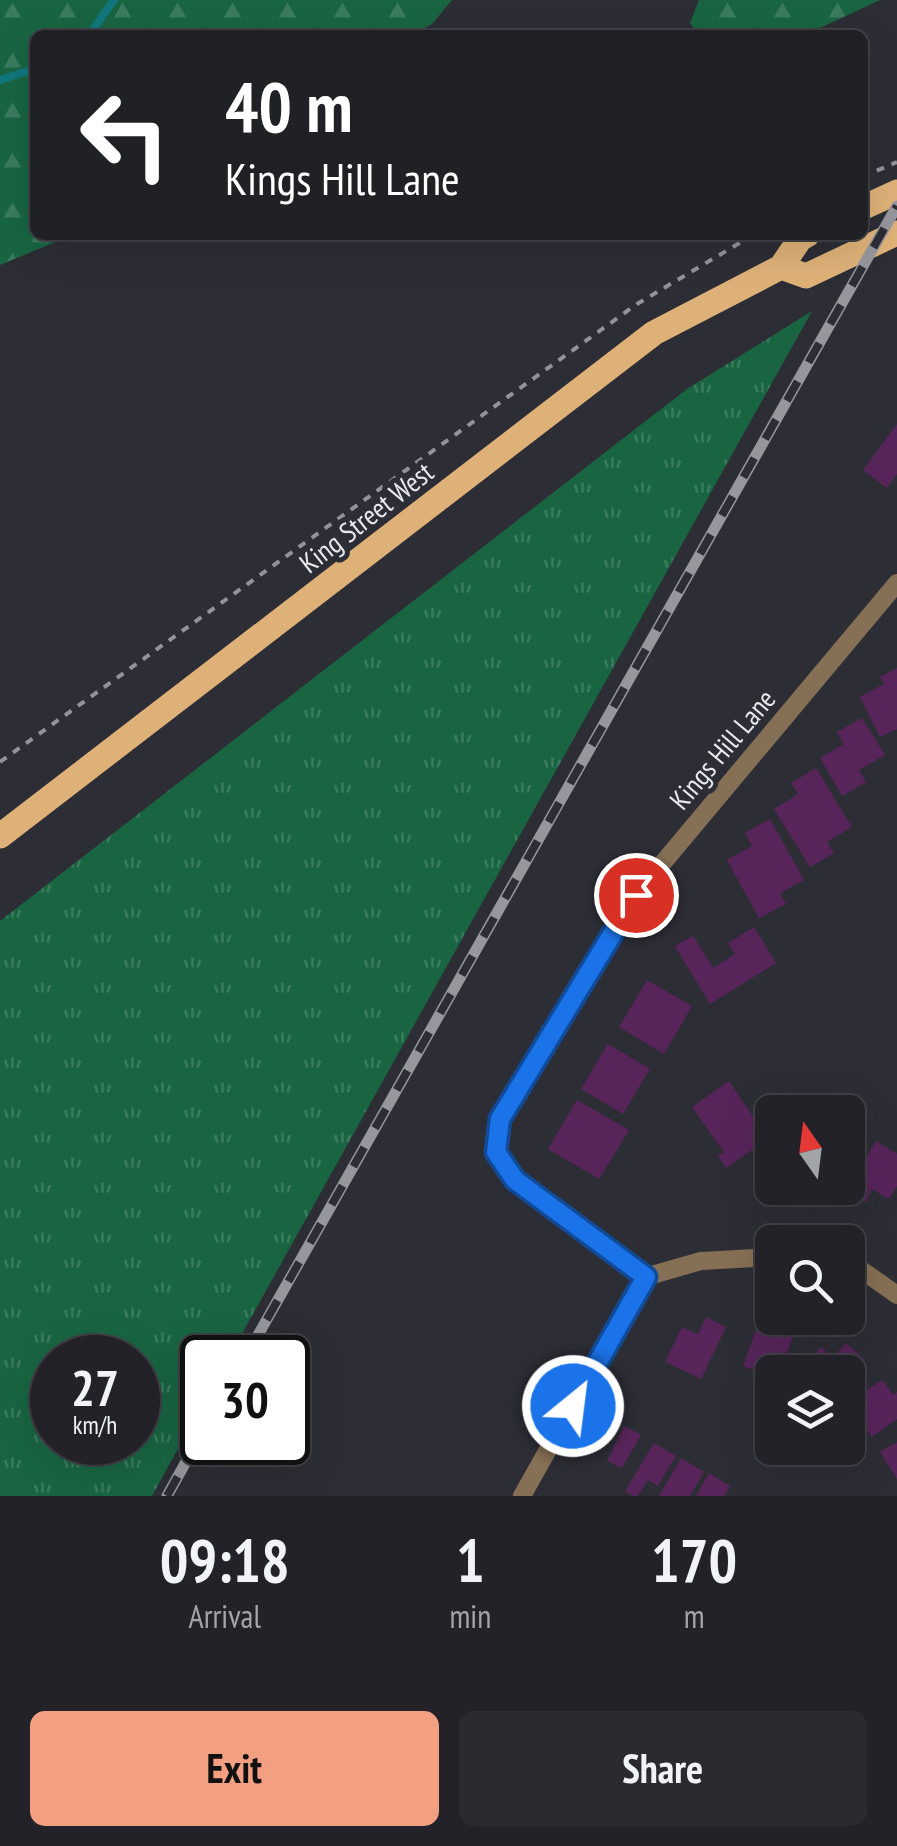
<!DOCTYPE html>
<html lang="en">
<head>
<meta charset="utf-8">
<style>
	:root { --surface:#222228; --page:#2a2a30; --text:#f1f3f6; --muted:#a2a4a8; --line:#3f3f45; --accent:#f3a082 }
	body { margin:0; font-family:"PT Sans Narrow",sans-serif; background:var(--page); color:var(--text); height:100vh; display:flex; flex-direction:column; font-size:38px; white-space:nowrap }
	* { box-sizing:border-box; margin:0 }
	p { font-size:32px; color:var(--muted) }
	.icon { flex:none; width:55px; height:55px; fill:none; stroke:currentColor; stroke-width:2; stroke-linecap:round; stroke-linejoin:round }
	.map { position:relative; height:1496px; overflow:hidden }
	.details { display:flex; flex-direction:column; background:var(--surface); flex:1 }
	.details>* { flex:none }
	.top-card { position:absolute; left:30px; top:30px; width:838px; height:210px; border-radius:15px; box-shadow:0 10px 40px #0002,0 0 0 2px var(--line); background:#202124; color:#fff; overflow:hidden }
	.needle { width:65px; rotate:346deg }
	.controls { position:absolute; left:755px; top:1095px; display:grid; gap:20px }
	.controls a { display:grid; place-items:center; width:110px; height:110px; border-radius:15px; background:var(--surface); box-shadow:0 10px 40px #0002,0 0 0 2px var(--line); font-size:50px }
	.speed { position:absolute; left:30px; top:1335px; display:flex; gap:20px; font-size:50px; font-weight:700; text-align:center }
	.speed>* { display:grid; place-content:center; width:130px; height:130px; border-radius:50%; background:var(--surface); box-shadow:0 10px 40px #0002,0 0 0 2px var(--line); line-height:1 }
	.speed small { font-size:25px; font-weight:400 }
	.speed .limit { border:5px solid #111; border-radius:15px; background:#fff; color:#111 }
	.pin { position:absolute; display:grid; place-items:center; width:85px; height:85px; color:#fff; margin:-42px; border:5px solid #fff; border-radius:50%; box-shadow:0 2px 10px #0007 }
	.me { position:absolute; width:110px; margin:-55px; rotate:29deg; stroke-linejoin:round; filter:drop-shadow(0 0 8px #0008) }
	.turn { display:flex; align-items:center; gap:35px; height:210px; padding:0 30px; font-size:45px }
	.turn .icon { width:130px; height:130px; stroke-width:2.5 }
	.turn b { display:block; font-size:70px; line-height:85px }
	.eta { display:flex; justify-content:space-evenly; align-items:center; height:170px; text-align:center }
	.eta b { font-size:60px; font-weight:600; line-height:70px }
	.cta { display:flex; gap:20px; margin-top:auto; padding:20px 30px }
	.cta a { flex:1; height:115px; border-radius:15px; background:var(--accent); color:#111; font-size:40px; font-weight:600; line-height:115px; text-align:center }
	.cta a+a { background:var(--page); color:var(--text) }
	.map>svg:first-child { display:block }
	.grass { fill:url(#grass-tufts); fill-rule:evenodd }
	.forest { fill:url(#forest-firs) }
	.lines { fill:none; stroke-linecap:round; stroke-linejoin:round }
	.stream { stroke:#11777d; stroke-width:8 }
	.building { fill:#58255b }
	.path { stroke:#929299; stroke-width:4; stroke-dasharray:8 8; stroke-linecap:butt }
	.street { stroke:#867055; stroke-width:18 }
	.primary { stroke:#deb178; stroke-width:25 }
	.rail-casing { stroke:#96969d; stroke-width:11 }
	.rail { stroke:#2d2d36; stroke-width:8; stroke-dasharray:22; stroke-linecap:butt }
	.route-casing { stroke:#114b97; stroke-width:25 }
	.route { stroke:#1a73e8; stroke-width:18 }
	.labels { text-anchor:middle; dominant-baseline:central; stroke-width:10; stroke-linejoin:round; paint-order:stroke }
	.street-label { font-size:28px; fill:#e8e8ee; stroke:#2d2d36 }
</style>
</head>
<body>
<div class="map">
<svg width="897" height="1496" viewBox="0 0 897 1496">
	<defs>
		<pattern id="grass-tufts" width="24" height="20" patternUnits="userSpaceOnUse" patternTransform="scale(2.5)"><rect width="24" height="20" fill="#196542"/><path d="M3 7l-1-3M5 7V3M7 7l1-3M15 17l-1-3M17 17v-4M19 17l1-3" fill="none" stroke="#3a7b5e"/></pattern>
		<pattern id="forest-firs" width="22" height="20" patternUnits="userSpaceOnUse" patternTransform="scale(2.5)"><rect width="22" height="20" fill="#196542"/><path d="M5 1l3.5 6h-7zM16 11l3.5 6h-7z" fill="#3a7b5e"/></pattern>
	</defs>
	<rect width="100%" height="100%" fill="#2d2d36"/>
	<!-- grass -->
	<path class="grass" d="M812 311 229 1357 202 1358V1405L152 1496H0V921L687 389ZM52 1358H138V1442H52Z"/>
	<!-- forest -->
	<path class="forest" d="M0 0H452L432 24 413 35H35V235H72L0 265Z
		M699 0H880L805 35H698L690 23Z"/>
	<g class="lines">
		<!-- stream -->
		<path class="stream" d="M89 35 114 0
			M0 80 35 69"/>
	</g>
	<!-- building -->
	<path class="building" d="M897 424V474L887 488 863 470Z
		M897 668V729L880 737 860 697 884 684 880 677Z
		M862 718 885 755 859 770 866 782 842 796 820 758 844 744 837 732Z
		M816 768 852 827 827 842 834 853 810 867 774 809 798 794 791 783Z
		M770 819 804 880 780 893 786 904 759 918 727 860 752 846 745 833Z
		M754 927 776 963 710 1004 675 946 693 936 713 968 735 954 728 943Z
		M647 980 692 1006 664 1054 619 1027Z
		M608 1044 650 1069 623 1114 581 1089Z
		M729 1081 768 1139 726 1168 718 1156 724 1152 692 1107Z
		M577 1100 629 1130 599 1179 548 1149Z
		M876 1141 897 1154V1186L889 1199 872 1189 865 1202 845 1191Z
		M762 1313 797 1326 780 1372H772V1376L743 1366Z
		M706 1317 726 1327 701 1379 665 1362 682 1327 698 1334Z
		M846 1343 864 1359 848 1378V1372H798L821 1347 833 1357Z
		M882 1380 893 1395 897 1392V1419L872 1437 848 1403Z
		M624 1426 641 1435 622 1468 607 1461Z
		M897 1442V1479L880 1452Z
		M654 1443 676 1456 658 1486 648 1480 638 1496H633L625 1491Z
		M681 1458 704 1472 690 1496H659Z
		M709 1473 730 1486 724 1496H696Z"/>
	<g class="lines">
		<!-- path -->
		<path class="path" d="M862 177 897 162
			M0 762 637 304 753 235"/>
		<!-- street -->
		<path class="street" d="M848 1268 863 1271 897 1295
			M645 1277 515 1180 495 1152 500 1119 636 895 897 583
			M645 1277 701 1261 772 1257
			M522 1496 645 1277"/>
		<!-- primary -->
		<path class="primary" d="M862 208 897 192
			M781 267 806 276 897 233
			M0 836 654 333 781 267 800 239 807 235"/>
		<defs>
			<path id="rail" d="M245 1358 897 206
				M167 1496 202 1433"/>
		</defs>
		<!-- rail casing -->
		<use href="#rail" class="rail-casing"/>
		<!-- rail -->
		<use href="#rail" class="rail"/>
	</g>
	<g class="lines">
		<defs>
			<path id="route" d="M573 1406 646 1277 515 1180 496 1152 500 1119 636 895"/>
		</defs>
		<!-- route casing -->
		<use href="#route" class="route-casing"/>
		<!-- route -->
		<use href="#route" class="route"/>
	</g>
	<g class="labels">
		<!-- street labels -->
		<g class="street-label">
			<text transform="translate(366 517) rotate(-38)">King Street West</text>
			<text transform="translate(722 749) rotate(-50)">Kings Hill Lane</text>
		</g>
	</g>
</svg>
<div class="controls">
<a><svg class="needle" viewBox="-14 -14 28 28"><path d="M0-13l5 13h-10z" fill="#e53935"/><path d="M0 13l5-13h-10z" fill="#a2a4a8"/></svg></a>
<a><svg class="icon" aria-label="search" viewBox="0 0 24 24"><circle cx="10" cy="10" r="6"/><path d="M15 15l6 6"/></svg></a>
<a><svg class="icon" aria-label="layers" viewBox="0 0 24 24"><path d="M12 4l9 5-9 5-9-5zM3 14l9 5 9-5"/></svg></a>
</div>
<div class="speed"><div>27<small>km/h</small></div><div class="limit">30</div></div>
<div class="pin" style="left:636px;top:895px;background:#d93025"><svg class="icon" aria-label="arrive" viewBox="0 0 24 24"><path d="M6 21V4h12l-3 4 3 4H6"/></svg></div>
<svg class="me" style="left:573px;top:1406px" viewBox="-20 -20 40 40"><circle r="17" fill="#1a73e8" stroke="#fff" stroke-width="3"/><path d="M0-11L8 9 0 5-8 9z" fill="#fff"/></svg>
<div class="top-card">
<div class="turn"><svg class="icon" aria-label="left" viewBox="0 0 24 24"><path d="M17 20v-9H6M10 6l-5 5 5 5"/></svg><div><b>40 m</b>Kings Hill Lane</div></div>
</div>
</div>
<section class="details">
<div class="eta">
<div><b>09:18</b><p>Arrival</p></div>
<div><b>1</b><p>min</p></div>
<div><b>170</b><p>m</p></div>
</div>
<div class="cta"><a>Exit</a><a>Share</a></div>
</section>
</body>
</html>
